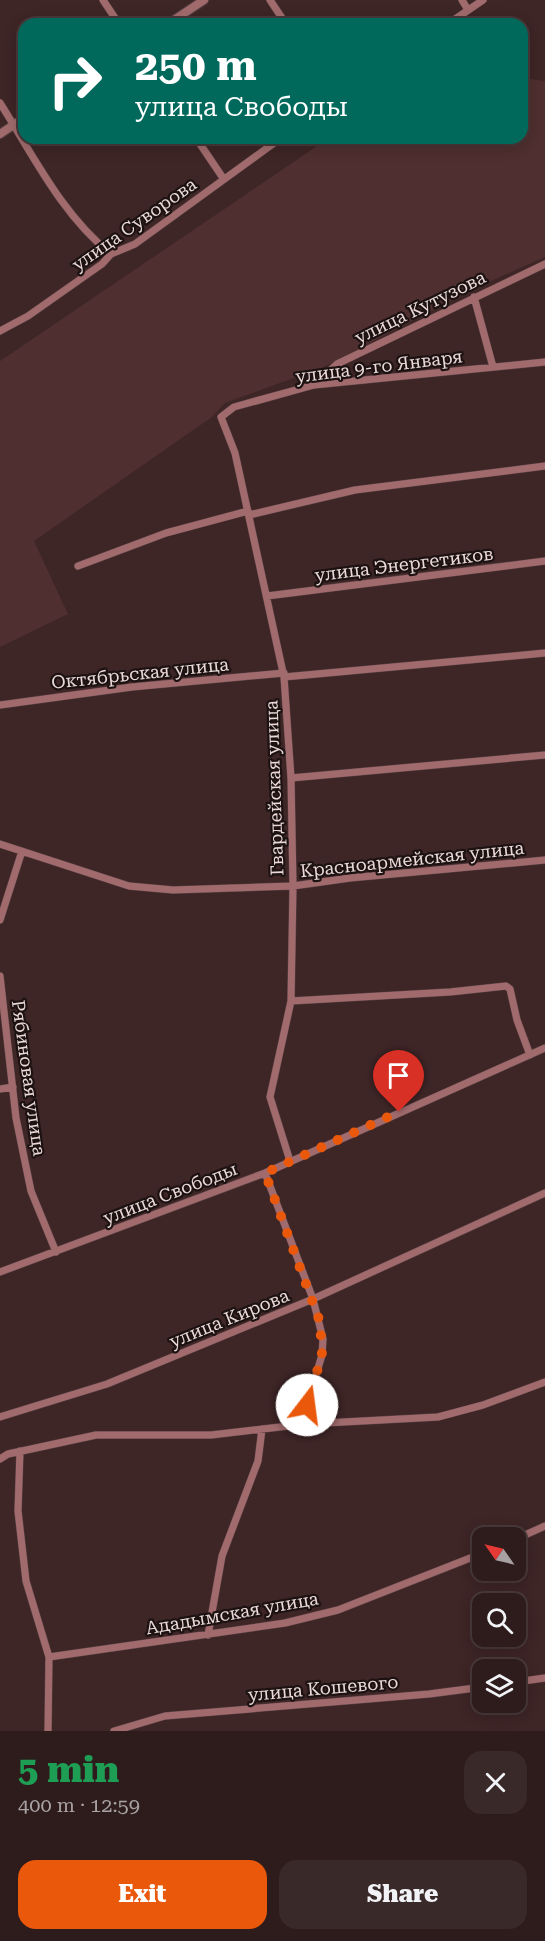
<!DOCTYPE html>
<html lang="en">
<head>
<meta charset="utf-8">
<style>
	:root { --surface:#2e1c1c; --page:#3a2929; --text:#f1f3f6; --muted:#a7a1a3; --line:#493a3b; --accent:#ea580c }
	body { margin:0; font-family:"Roboto Serif",serif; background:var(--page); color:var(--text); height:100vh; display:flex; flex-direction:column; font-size:22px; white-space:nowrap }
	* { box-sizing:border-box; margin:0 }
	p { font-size:20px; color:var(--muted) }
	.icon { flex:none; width:33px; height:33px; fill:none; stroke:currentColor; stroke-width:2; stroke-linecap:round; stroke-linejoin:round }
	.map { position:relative; height:1731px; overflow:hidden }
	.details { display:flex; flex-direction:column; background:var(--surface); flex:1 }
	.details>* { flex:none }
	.hud { position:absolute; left:18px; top:18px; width:510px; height:126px; border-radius:18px; box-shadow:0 3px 15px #0003,0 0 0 2px var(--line); background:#00695c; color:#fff; overflow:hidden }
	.needle { width:39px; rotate:304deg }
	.controls { position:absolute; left:472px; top:1527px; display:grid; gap:12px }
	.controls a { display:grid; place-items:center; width:54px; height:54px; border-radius:12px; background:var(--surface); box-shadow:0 3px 15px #0003,0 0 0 2px var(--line); font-size:30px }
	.pin { position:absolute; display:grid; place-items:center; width:51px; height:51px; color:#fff; margin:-62px -26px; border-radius:50% 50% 50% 0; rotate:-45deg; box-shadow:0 0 6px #0007 }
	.pin .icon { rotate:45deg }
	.me { position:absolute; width:66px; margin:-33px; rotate:15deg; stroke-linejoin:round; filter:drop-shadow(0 0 4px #0008) }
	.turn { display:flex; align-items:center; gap:21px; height:126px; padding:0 18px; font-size:27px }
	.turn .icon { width:78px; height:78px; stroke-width:2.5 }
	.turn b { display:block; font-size:42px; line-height:51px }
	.round { display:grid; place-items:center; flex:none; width:63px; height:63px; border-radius:18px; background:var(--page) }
	.summary { display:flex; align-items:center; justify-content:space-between; height:102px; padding:0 18px }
	h1 { font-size:36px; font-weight:800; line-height:45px; color:#1e9e55 }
	.button { display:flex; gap:12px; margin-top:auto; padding:12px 18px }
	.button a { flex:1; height:69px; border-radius:18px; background:var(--accent); color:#fff; font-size:24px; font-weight:800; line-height:69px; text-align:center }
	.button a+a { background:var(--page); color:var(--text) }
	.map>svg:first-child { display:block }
	.built { fill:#4f2f30 }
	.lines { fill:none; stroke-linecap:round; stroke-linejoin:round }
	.minor-casing { stroke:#5a4243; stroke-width:8 }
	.tertiary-casing { stroke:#5a4243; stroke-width:10 }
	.minor { stroke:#a16b6d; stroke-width:7 }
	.tertiary { stroke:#a16b6d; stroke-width:8 }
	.route { stroke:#ea580c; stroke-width:10; stroke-dasharray:0 18 }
	.labels { text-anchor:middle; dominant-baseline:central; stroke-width:4.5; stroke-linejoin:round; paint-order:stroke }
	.street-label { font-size:18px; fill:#ebd9d9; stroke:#1d1212 }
</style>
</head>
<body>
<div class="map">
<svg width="545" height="1731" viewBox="0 0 545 1731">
	<rect width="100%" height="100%" fill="#3e2526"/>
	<!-- built -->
	<path class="built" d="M522 78 545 81V257L471 290 324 367 225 403 212 417 34 541 68 614 0 647V361L329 138H522Z"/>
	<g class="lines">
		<defs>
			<path id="minor" d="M103 0 119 24
				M270 0 286 24
				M462 0 468 10
				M448 24 483 0
				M0 103C33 155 62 215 111 254
				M196 138 223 178
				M474 297 493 367
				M0 331 28 316 102 264 111 254 135 244 281 138
				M314 385 337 364 545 264
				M249 515 355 490 545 466
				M78 566 166 533 248 511
				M267 596 545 561
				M284 677 545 653
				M0 705 132 687 284 673
				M291 778 545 755
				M0 844 129 886 173 890 293 886 350 878 545 860
				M0 920 22 851
				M0 976 16 1118 31 1191 56 1252
				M291 1001 450 992 506 986 510 989 517 1020 530 1055
				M0 1089 13 1087
				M290 1161 270 1097 291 1001 293 886 291 778 284 677 235 453 221 417 234 407 314 385 545 362
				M265 1173 313 1299 323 1339 322 1355 307 1405 306 1424
				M0 1272 265 1173 545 1048
				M0 1417 107 1384 313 1299 545 1193
				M20 1451 18 1511 26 1581 49 1657 48 1731
				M0 1459 8 1454 96 1435H211L306 1424 438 1417 483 1405 545 1382
				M516 1539 545 1526
				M208 1635 222 1556 258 1461 262 1429
				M49 1657 285 1623 338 1610 483 1553
				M516 1682 545 1678
				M114 1731 165 1716 429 1694 483 1687"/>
			<path id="tertiary" d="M168 24 204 0
				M0 134 24 118"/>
		</defs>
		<!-- minor casing -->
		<use href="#minor" class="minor-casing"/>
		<!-- tertiary casing -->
		<use href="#tertiary" class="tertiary-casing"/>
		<!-- minor -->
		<use href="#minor" class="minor"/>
		<!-- tertiary -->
		<use href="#tertiary" class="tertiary"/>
	</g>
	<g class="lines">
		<!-- route -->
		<path class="route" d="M307 1405 322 1355 320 1322 265 1173 399 1112"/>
	</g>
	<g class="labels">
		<!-- street labels -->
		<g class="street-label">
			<text transform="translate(134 224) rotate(-35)">улица Суворова</text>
			<text transform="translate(420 307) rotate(-26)">улица Кутузова</text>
			<text transform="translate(379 366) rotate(-7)">улица 9-го Января</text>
			<text transform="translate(404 564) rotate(-7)">улица Энергетиков</text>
			<text transform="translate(140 673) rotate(-6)">Октябрьская улица</text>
			<text transform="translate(274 788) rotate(-92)">Гвардейская улица</text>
			<text transform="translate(412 859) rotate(-6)">Красноармейская улица</text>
			<text transform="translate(29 1078) rotate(82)">Рябиновая улица</text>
			<text transform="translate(170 1193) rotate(-21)">улица Свободы</text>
			<text transform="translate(229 1318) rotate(-22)">улица Кирова</text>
			<text transform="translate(232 1613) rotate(-10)">Ададымская улица</text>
			<text transform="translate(323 1688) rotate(-5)">улица Кошевого</text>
		</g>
	</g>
</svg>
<div class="controls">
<a><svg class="needle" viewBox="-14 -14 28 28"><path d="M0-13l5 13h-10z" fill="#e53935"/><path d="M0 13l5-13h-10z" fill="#a7a1a3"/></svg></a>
<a><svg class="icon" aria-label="search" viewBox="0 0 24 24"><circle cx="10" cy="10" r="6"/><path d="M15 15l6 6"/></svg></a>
<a><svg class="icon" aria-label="layers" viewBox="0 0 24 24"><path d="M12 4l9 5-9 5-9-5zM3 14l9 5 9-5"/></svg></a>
</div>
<div class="pin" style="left:399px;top:1112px;background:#d93025"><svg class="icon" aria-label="arrive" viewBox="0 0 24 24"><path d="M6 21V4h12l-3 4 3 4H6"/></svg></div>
<svg class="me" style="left:307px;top:1405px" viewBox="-20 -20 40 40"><circle r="19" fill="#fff"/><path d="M0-13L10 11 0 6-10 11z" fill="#ea580c"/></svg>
<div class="hud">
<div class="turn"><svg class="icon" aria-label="right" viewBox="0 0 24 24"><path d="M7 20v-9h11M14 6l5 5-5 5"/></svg><div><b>250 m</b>улица Свободы</div></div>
</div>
</div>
<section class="details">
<div class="summary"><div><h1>5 min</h1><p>400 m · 12:59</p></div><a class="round"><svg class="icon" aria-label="close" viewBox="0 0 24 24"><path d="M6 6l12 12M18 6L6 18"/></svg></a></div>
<div class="button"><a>Exit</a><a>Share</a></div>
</section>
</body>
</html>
